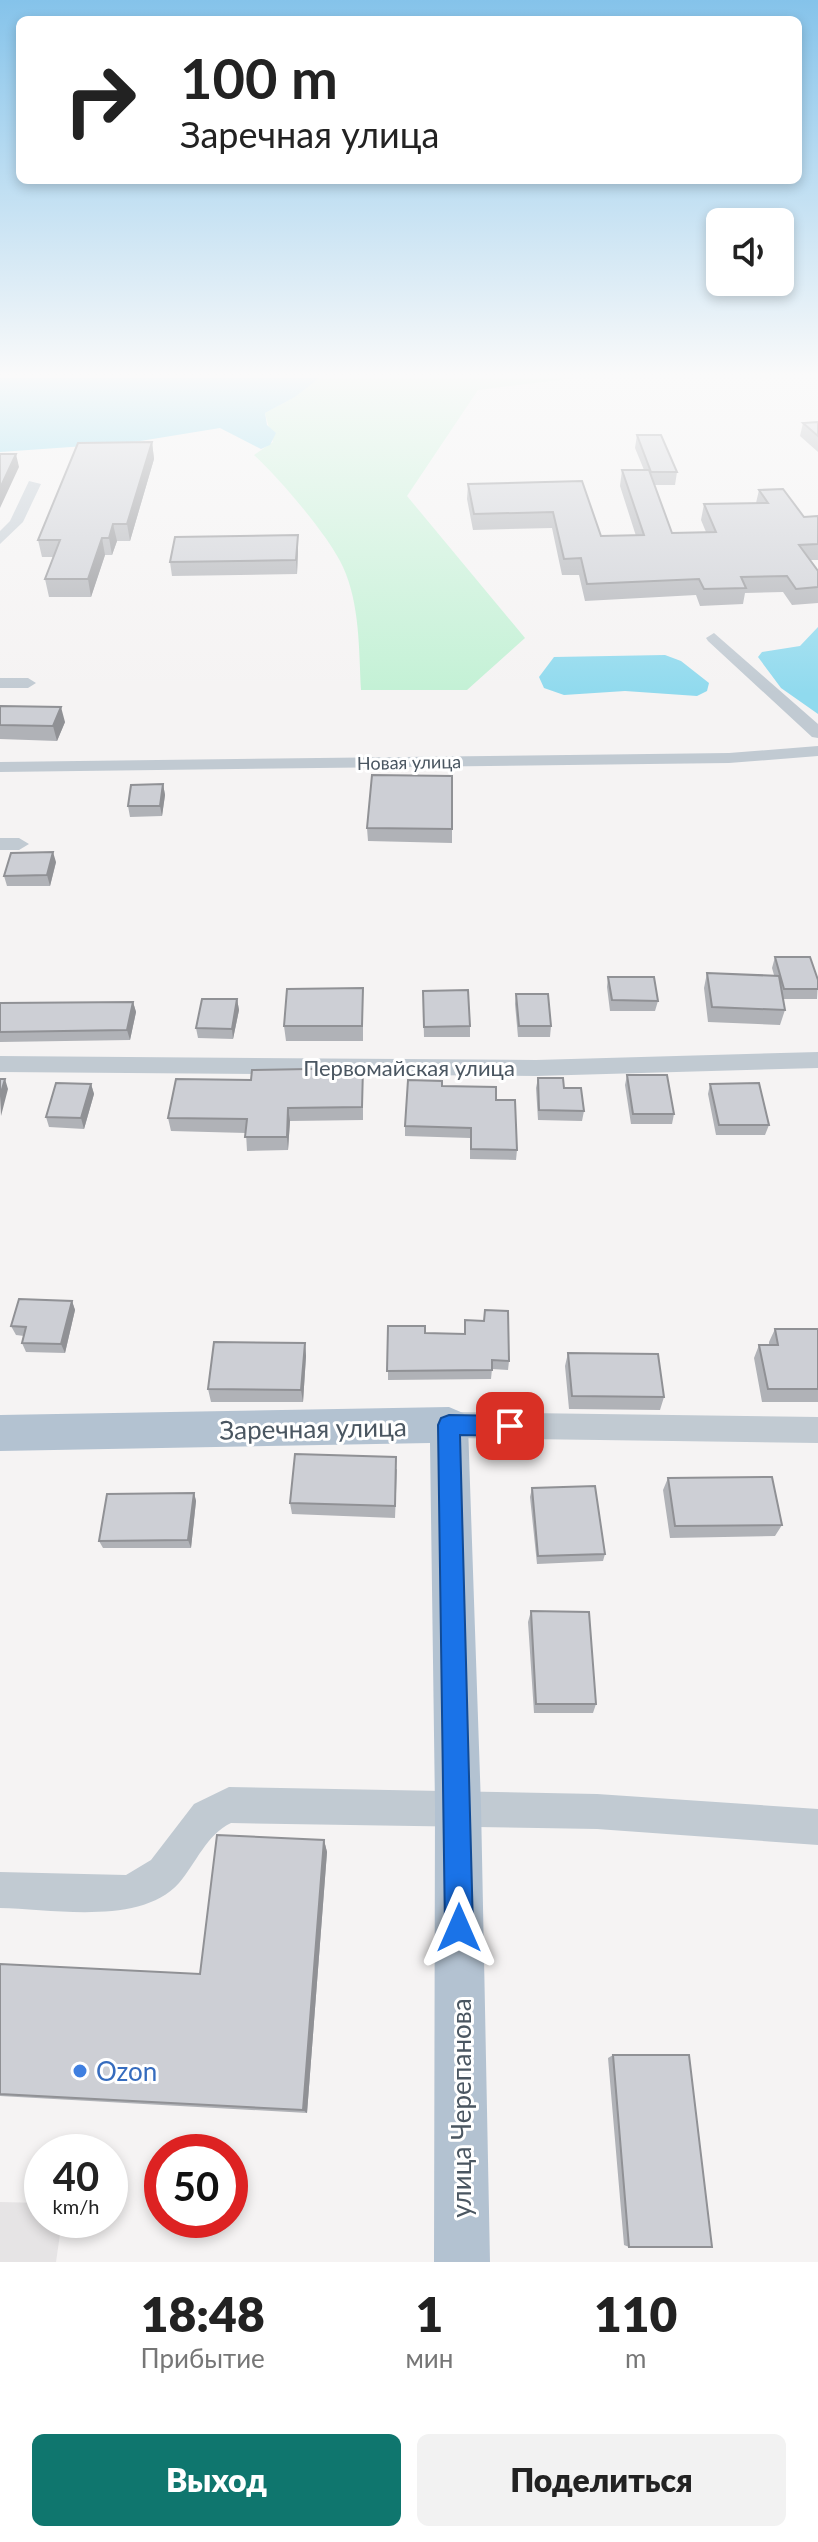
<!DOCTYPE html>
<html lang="ru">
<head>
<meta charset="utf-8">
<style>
	:root { --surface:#fff; --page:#f2f2f2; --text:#222; --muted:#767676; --accent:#0f766e }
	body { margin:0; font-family:Lato,sans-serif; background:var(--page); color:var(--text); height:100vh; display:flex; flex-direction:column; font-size:30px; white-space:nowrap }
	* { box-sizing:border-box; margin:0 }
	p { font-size:26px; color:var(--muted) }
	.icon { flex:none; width:44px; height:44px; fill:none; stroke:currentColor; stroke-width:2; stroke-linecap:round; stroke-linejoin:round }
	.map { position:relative; height:2262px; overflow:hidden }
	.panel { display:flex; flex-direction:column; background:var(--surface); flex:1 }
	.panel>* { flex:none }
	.hud { position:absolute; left:16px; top:16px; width:786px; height:168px; border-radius:12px; box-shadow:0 4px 12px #0003; background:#fff; color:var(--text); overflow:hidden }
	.fabs { position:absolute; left:706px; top:208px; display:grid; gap:16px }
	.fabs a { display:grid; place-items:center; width:88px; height:88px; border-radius:12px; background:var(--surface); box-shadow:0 4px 12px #0003; font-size:40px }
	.speed { position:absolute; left:24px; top:2134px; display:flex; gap:16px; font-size:40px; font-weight:700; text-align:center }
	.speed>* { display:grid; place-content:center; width:104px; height:104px; border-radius:50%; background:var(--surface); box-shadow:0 4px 12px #0003; line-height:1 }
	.speed small { font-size:20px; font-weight:400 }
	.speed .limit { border:12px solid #d22; background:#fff; color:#111 }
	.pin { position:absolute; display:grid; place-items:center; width:68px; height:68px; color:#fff; margin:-34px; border-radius:16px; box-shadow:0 4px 12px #0006 }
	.me { position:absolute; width:88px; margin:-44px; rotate:0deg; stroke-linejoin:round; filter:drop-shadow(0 0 6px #0008) }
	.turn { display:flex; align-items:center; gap:28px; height:168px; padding:0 32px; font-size:36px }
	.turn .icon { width:104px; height:104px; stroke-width:2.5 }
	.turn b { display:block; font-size:56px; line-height:68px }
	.eta { display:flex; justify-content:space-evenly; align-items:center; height:136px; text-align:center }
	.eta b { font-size:48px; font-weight:800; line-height:56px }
	.action { display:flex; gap:16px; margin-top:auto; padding:16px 32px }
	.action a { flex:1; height:92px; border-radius:12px; background:var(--accent); color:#fff; font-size:32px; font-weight:800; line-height:92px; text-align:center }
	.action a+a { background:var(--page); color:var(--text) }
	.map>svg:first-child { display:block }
	.education { fill:#e6e4e5 }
	.green { fill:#c3f1d5 }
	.water { fill:#90daee }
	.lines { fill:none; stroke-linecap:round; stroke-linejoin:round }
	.minor { fill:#c1cad2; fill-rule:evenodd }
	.major { fill:#b3c2d1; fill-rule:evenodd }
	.wall { fill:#b0b2b7 }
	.shaded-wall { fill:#909195 }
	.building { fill:#cdcfd5; stroke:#909195; stroke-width:2 }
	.route { fill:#1a73e8; stroke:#114b97; stroke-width:2 }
	.shop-dot { fill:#3f7fe0; stroke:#fff; stroke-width:3 }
	.labels { text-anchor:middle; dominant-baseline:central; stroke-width:6; stroke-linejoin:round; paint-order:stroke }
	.far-street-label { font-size:18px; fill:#4a5661; stroke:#fff }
	.street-label { font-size:22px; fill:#4a5661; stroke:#fff }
	.near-street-label { font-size:26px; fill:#4a5661; stroke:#fff }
	.near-shop-label { font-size:26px; fill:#366cbe; stroke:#fff; text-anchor:start }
</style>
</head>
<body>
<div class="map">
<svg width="818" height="2262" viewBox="0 0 818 2262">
	<rect width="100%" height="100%" fill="#f5f3f3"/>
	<!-- education -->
	<path class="education" d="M0 2202 42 2203V2220H62L56 2262H0Z"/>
	<!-- green -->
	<path class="green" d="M318 378H575L478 390 407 496 525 638 467 690H361C359 651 360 604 343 567 329 536 280 479 254 455L273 442 265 413 295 397Z"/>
	<!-- water -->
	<path class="water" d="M0 378H319L295 397 265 413 267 425 276 433 270 445 261 449 220 428 128 443 0 452Z
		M818 627V714L781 688 758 657 762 652 800 646Z
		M665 655 681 661 709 683 707 691 697 696 625 691 564 695 544 688 539 677 554 657Z"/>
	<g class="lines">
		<!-- minor -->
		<path class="minor" d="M29 481 41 484 23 522 0 544V531L10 521Z
			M714 633 818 724V738L812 737 708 641 706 638Z
			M0 678H28L36 683 28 688H0Z
			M818 746V756L729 763 0 772V762L729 753Z
			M0 838H19L29 844 19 850H0Z
			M818 1052V1068L536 1076 0 1072V1056L536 1060Z
			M449 1412 818 1417V1443L449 1438 439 1434 435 1425 439 1416Z
			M229 1787 597 1794 818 1809V1845L597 1829 231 1823C207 1834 196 1863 179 1883 141 1926 52 1909 0 1908V1872L126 1875 151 1860 194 1804Z"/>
		<!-- major -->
		<path class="major" d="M449 1407 463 1413 468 1425 481 1806 490 2262H434L435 1806 430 1443 0 1451V1415Z"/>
	</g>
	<!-- wall -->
	<path class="wall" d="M818 422V452L800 436 803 423Z
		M637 435 677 472 675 485H654L672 533 706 532 701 520 704 504 756 503 759 490 804 517 818 516V560H810L818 571V603L792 605 783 592 745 593 743 604 700 606 696 595 585 601 579 575H562L552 528 473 530 467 499 468 484 582 481 601 536H636L620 486 622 470H644L635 448Z
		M152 442 154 459 130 541H117L112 555H105L91 597H49L45 579 53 557H42L38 540Z
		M298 535V549L297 574 172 576 170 562Z
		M0 706 65 722 57 741 0 739Z
		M452 776V843L368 841 367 828Z
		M163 784 165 795 162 816 130 817 128 806Z
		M56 862 50 886H7L4 876Z
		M775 957 818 980 817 999H783L785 1010 780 1025 708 1022 704 988 707 973 774 975 772 968Z
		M608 977 658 1001 655 1011H610L607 987Z
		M516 994 551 1026 550 1037H518L515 1004Z
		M237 999 239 1010 233 1039 198 1038 196 1028Z
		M423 1001 470 1026V1037H424Z
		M133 1002 136 1012 130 1040 0 1042V1003Z
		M363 1003V1041H286L284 1026Z
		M627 1075 674 1114 672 1124H631L625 1085Z
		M538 1078 564 1088 584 1111 582 1121 538 1120 536 1088Z
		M363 1082V1120L290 1121 288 1150 247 1151 246 1133 171 1131 168 1118Z
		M91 1084 94 1094 84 1129 49 1127 46 1117Z
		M710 1084 769 1125 765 1135H716L708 1094Z
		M442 1086 496 1100 517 1150 516 1160 470 1159V1138L405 1136V1126Z
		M72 1301 75 1310 65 1353 26 1352 22 1343 24 1336 16 1335 11 1326Z
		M388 1326 509 1361 508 1370 492 1369 491 1379 388 1380Z
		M775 1329H818V1402H762L754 1358 759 1345H769V1342Z
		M305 1343 306 1356 303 1402H211L208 1389Z
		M568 1353 664 1397 660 1410 569 1409 565 1366Z
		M397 1469 395 1518 292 1514 290 1503Z
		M668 1478 782 1525 775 1536 670 1538 663 1490Z
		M532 1488 605 1554 603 1561 537 1564 530 1497Z
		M194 1493 196 1501 191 1548H103L99 1541Z
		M531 1611 596 1704 593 1713H534L528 1622Z
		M324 1840 327 1852 307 2113 0 2096V1964L200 1974Z
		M613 2055 629 2247 624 2245 608 2058Z"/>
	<!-- shaded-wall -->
	<path class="shaded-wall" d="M152 442 154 459 130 541 127 524Z
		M16 454 19 467 0 508V488Z
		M113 524 117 541 112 555 109 538Z
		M298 535V549L297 574 296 560Z
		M102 538 105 555 91 597 88 579Z
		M61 707 65 722 57 741 53 726Z
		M163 784 165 795 162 816 160 806Z
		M53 852 56 862 50 886 47 875Z
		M237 999 239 1010 233 1039 232 1029Z
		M133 1002 136 1012 130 1040 127 1030Z
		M5 1079 8 1089 1 1116 0 1096Z
		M91 1084 94 1094 84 1129 81 1118Z
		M288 1108 290 1121 288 1150 287 1137Z
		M72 1301 75 1310 65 1353 61 1344Z
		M305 1343 306 1356 303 1402 301 1390Z
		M194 1493 196 1501 191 1548 188 1540Z
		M324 1840 327 1852 307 2113 303 2110Z"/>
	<!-- building -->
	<path class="building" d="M818 422V436L803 423Z
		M637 435H661L677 472H651Z
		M152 442 127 524H113L109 538H102L88 579H45L60 540H38L78 443Z
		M0 454H16L0 488Z
		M622 470H649L672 533 716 532 704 504 768 503 759 490 783 489 804 517 818 516V544L799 545 818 571V587L796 589 787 576 741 577 746 588 704 589 699 579 587 584 581 558 564 559 553 512 474 514 468 484 582 481 601 536 644 535Z
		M298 535 296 560 170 562 175 537Z
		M0 706 61 707 53 726 0 725Z
		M372 775 452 776V829L367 828Z
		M163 784 160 806H128L131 785Z
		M53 852 47 875 4 876 11 853Z
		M775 957H810L818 980V989H784Z
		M707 973 779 976 785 1010 712 1007Z
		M608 977H654L658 1001 612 1000Z
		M363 988 362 1026H284L287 989Z
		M468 990 470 1026 424 1027 423 991Z
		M516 994H548L551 1026H519Z
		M202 999H237L232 1029 196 1028Z
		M133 1002 127 1030 0 1032V1003Z
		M363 1068 362 1107 288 1108 287 1137H245L247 1119 168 1118 176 1079 251 1080 252 1070Z
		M627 1075H667L674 1114H633Z
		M538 1078H563L564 1088H581L584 1111 539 1110Z
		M0 1079H5L0 1096Z
		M408 1080 442 1081V1086L496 1087V1100H515L517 1150 471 1149V1128L405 1126Z
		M56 1083 91 1084 81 1118 46 1117Z
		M759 1083 769 1125H719L710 1084Z
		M19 1299 72 1301 61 1344 22 1343 26 1327 11 1326Z
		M485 1310 508 1311 509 1361 492 1360V1370L387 1371 388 1326H425V1333L465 1334V1320L484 1321Z
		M775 1329H818V1389H768L759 1345H778Z
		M214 1342 305 1343 301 1390 208 1389Z
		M568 1353 658 1354 664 1397 572 1396Z
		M295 1454 396 1457 395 1506 290 1503Z
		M772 1477 782 1525 675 1526 668 1478Z
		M595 1486 605 1554 538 1556 532 1488Z
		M194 1493 188 1540 99 1541 107 1494Z
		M531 1611 589 1612 596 1704H536Z
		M217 1835 324 1840 303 2110 0 2094V1964L200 1974Z
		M613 2055H689L712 2247H629Z"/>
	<!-- sky -->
	<linearGradient id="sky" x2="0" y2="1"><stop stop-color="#85c3ea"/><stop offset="0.54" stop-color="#fafafa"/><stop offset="1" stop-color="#fafafa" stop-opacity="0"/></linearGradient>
	<rect width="818" height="694" fill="url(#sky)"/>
	<!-- route -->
	<path class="route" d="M449 1415 510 1416 518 1419 521 1426 518 1433 510 1436 460 1435 473 1928 469 1938 459 1942 449 1938 445 1928 438 1425 441 1418Z"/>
	<!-- markers -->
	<circle class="shop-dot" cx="80" cy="2071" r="8"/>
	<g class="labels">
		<!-- far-street labels -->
		<g class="far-street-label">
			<text transform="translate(409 762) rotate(-1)">Новая улица</text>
		</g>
		<!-- street labels -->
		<g class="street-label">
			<text x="409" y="1067">Первомайская улица</text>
		</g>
		<!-- near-street labels -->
		<g class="near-street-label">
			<text transform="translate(313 1428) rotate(-1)">Заречная улица</text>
			<text transform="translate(461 2108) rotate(-90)">улица Черепанова</text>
		</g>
		<!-- near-shop labels -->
		<g class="near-shop-label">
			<text x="96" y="2071">Ozon</text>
		</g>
	</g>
</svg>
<div class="fabs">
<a><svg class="icon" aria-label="sound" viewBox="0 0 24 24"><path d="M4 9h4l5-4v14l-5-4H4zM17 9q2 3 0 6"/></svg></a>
</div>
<div class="speed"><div>40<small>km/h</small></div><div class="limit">50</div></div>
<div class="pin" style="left:510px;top:1426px;background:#d93025"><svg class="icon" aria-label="arrive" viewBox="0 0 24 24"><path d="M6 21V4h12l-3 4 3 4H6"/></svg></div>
<svg class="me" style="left:459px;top:1928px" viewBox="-20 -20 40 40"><path d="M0-17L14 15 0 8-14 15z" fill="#1a73e8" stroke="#fff" stroke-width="4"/></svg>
<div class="hud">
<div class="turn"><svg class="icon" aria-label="right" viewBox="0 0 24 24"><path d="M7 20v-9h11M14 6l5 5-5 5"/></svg><div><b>100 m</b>Заречная улица</div></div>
</div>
</div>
<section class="panel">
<div class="eta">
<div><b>18:48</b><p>Прибытие</p></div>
<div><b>1</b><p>мин</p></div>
<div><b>110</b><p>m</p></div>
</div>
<div class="action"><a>Выход</a><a>Поделиться</a></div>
</section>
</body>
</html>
